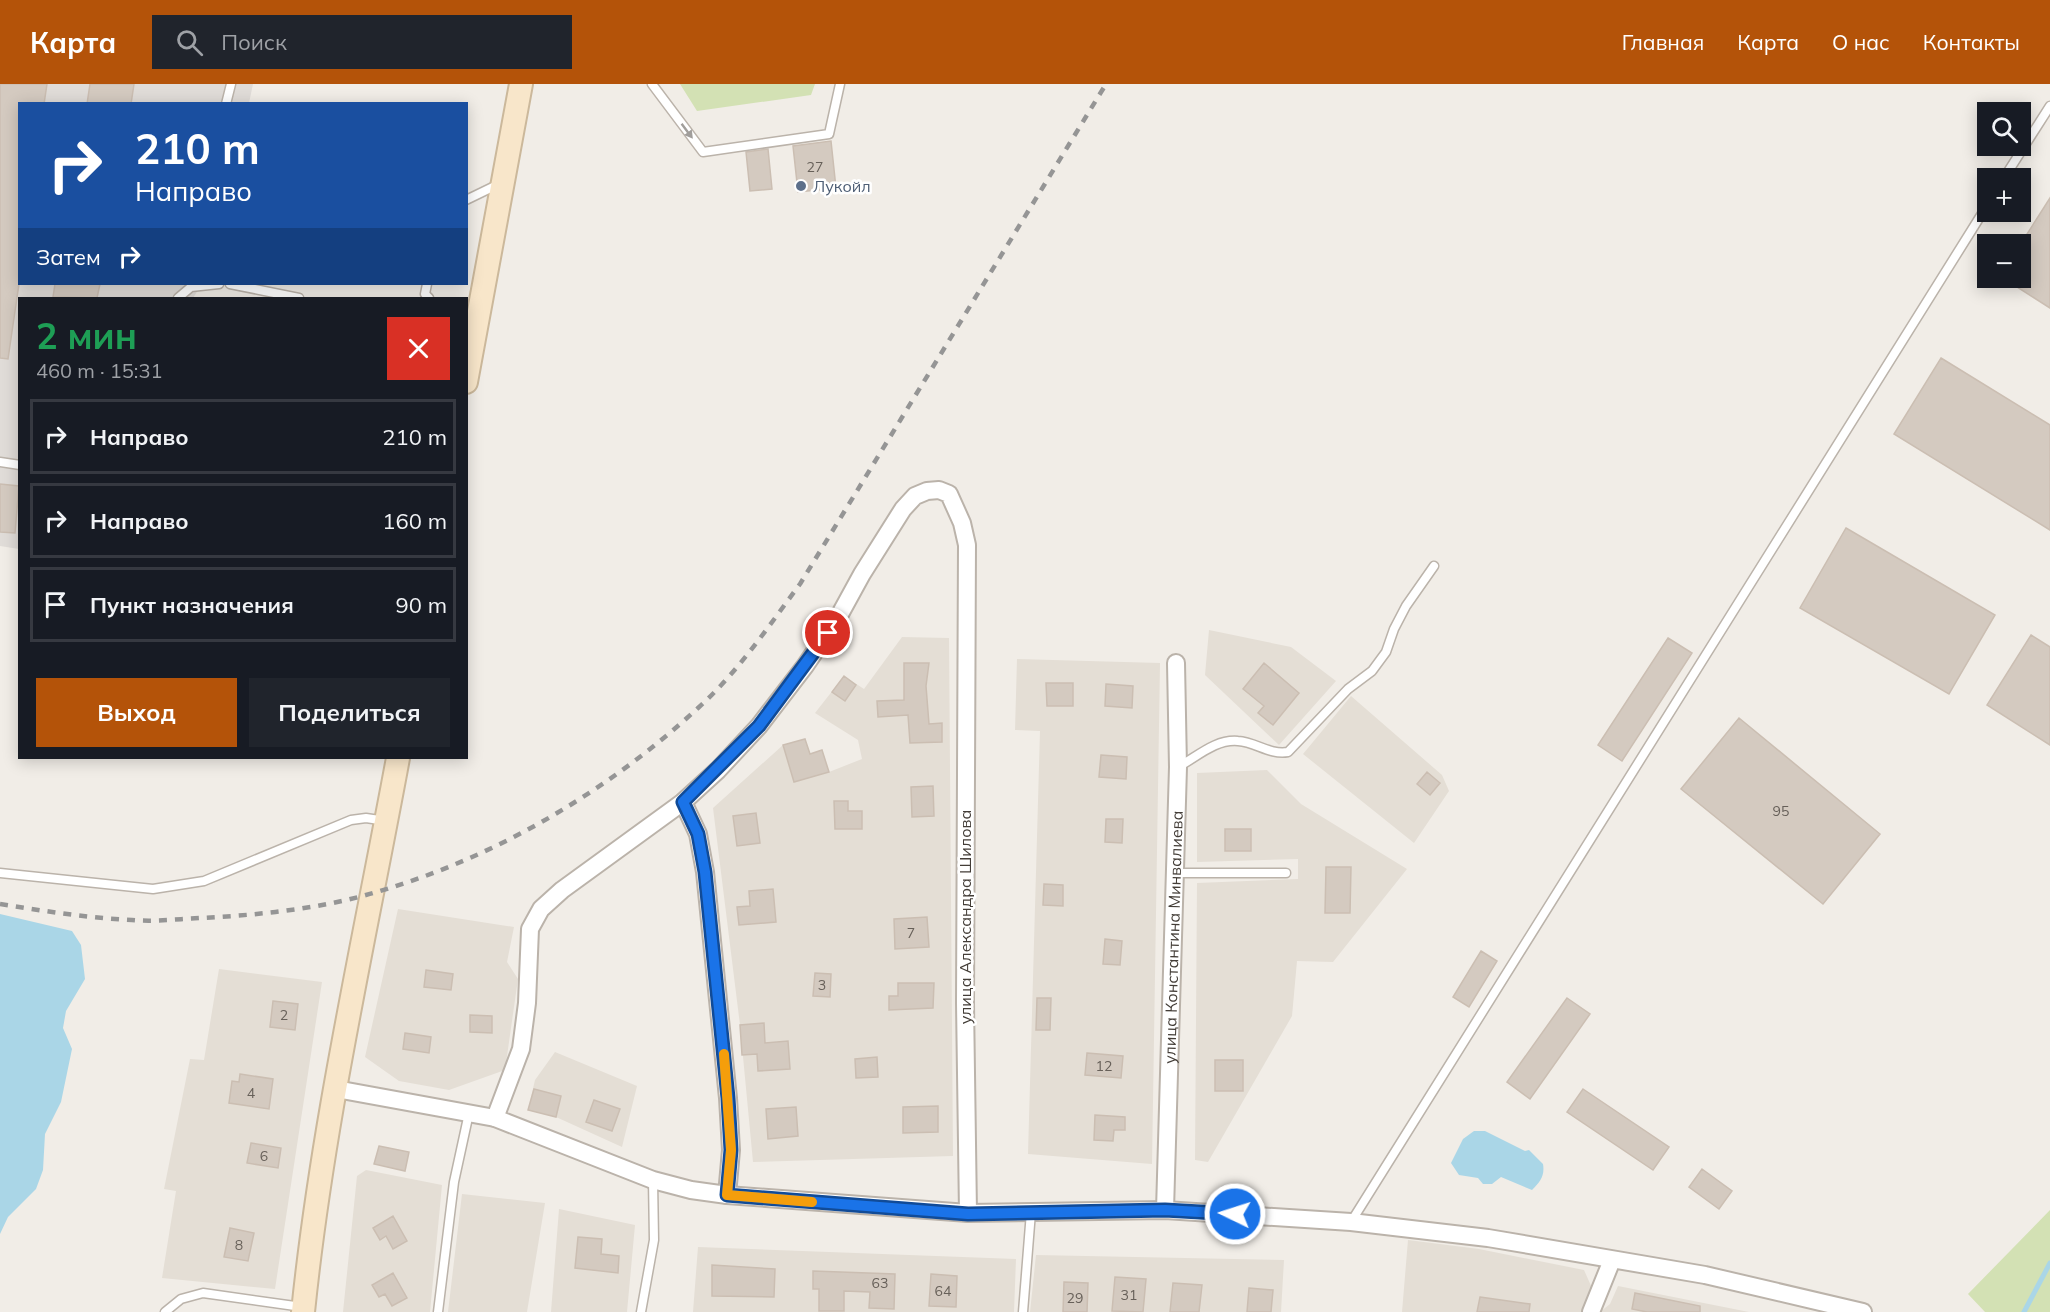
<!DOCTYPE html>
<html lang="ru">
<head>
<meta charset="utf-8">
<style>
	:root { --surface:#171b24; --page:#20242c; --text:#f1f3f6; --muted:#9ea1a6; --line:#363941; --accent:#b45309 }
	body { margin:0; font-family:Mulish,sans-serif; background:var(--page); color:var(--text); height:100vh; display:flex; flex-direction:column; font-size:22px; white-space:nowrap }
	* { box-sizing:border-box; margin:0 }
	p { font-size:20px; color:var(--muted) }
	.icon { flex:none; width:33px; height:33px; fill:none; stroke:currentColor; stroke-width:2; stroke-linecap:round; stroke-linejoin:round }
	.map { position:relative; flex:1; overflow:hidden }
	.side { position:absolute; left:18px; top:213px; width:450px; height:462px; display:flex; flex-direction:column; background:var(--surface); border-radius:0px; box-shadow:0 3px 15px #0003 }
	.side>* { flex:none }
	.guide { position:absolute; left:18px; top:18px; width:450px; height:183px; border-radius:0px; box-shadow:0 3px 15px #0003; background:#1a4fa0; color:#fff; overflow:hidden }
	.fabs { position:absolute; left:1977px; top:18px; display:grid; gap:12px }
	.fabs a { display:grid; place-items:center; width:54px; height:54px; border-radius:0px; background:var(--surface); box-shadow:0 3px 15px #0003; font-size:30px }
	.pin { position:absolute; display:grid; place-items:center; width:51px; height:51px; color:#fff; margin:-26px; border:3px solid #fff; border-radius:50%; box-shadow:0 2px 6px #0007 }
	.me { position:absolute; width:66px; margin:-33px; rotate:274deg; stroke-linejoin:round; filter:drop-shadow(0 0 4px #0008) }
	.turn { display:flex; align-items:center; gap:21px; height:126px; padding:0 18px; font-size:27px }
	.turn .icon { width:78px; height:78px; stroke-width:2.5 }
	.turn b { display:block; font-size:42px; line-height:51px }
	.then { display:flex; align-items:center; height:57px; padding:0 18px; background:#0003; gap:12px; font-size:22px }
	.round { display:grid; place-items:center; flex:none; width:63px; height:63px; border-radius:0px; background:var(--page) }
	.headline { display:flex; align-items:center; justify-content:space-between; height:102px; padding:0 18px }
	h1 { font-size:36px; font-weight:700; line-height:45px; color:#1e9e55 }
	.primary-button { display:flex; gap:12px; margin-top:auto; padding:12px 18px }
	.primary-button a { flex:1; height:69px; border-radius:0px; background:var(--accent); color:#fff; font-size:24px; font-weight:700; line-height:69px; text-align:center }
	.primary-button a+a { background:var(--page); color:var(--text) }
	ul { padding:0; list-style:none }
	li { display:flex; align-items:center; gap:18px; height:75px; margin:0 12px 9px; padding:0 6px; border:3px solid var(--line); border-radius:0px }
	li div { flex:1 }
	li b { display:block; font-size:22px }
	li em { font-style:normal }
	header { display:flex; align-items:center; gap:36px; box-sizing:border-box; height:84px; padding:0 30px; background:var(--accent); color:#fff }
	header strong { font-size:28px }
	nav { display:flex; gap:33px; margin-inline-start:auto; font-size:21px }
	.search { width:420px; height:54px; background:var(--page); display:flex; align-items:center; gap:15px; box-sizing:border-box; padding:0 21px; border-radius:0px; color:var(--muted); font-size:22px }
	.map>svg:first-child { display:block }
	.residential { fill:#e4ded5 }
	.industrial { fill:#e0dcd8 }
	.green { fill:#d3e1b4 }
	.water { fill:#aad6e7 }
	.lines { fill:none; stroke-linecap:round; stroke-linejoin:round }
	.stream { stroke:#aad6e7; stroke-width:5 }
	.building { fill:#d4cac0; stroke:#cbbeb2; stroke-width:1.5 }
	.lane-casing { stroke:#bbb3aa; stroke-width:11 }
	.street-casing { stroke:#bbb3aa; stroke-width:20 }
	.secondary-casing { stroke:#cbb89b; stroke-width:26 }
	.lane { stroke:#fff; stroke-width:8 }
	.street { stroke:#fff; stroke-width:16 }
	.secondary { stroke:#f8e6ca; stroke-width:22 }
	.rail { stroke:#959595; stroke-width:4.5; stroke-dasharray:8 8; stroke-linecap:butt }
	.oneway { fill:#a19e9b }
	.route-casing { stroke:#114b97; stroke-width:15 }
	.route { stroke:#1a73e8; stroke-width:10 }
	.slow { stroke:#f59e0b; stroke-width:10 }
	.service-dot { fill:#5c6f8a; stroke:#fff; stroke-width:2 }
	.labels { text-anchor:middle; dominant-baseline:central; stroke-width:5; stroke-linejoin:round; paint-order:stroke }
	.number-label { font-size:14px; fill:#676059 }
	.service-label { font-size:16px; fill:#4e5e75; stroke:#fff; text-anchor:start }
	.street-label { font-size:16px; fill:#433d37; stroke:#fff }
</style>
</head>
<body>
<header>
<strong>Карта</strong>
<div class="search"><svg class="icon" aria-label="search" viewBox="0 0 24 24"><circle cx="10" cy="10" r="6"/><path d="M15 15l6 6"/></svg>Поиск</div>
<nav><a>Главная</a><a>Карта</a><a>О нас</a><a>Контакты</a></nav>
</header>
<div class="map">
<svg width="2050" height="1228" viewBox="0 0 2050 1228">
	<rect width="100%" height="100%" fill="#f1ede7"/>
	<!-- residential -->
	<path class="residential" d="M1209 546 1291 563 1336 597 1279 661 1205 591Z
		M902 553 949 554 953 1072 753 1078 740 941 713 724 783 661 805 655 810 670 822 666 829 688 862 675 858 656 815 629 844 592 864 605Z
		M1017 575 1160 579 1152 1080 1028 1070 1040 647 1015 646Z
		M1351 612 1442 691 1449 707 1414 759 1303 670Z
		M1267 686 1301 720 1407 785 1333 878 1297 877 1292 932 1208 1078 1195 1076 1197 799 1298 795V775L1197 778V689Z
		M398 825 514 843 507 878 518 895 505 986 449 1006 399 997 365 973Z
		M219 885 322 898 275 1205 162 1194 176 1107 164 1105 190 975 204 976Z
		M555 968 637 1002 622 1063 556 1033 528 1026 535 996Z
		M366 1086 442 1101 430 1228H343L357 1092Z
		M462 1110 545 1119 527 1228H448Z
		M559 1125 635 1141 627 1228H551Z
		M1408 1156 1479 1165 1584 1186 1592 1204 1581 1228H1402Z
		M698 1163 1016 1175 1014 1228H693Z
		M1036 1171 1284 1176 1281 1228H1030Z
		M1618 1202 1749 1228H1600L1610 1220Z"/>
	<!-- industrial -->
	<path class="industrial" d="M0 0H253L249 19 20 20V200H202L193 214H20L19 465 0 462Z"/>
	<!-- green -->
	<path class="green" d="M680 0H815L811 11 697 27Z
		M2050 1126V1228H1985L1968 1210Z"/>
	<!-- water -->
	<path class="water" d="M0 830 72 847 81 861 85 895 66 927 63 944 72 965 61 1018 45 1050 43 1086 36 1105 8 1133 0 1150Z
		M1474 1047H1485L1525 1067 1529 1066 1543 1080C1545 1092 1540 1098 1532 1106L1501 1093 1492 1100H1483L1478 1094 1459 1091 1451 1079 1463 1055Z"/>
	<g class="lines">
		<!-- stream -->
		<path class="stream" d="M2024 1228 2050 1179"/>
	</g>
	<!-- building -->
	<path class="building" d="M0 0H47L44 20H20V193L8 275 0 274Z
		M90 0H134L131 20H87Z
		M831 57 836 104 798 108 793 62Z
		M768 65 772 105 750 107 746 68Z
		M2050 114V224L2003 194H2020V161Z
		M55 200H100L97 214 53 213Z
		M1941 274 2050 341V446L1894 350Z
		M0 400 19 402 15 449 0 448Z
		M1846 444 1995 531 1949 610 1800 524Z
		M2031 551 2050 563V661L1987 621Z
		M1668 554 1692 569 1622 677 1598 661Z
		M904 579H929L926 602 929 640 942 639V658L910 659 908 631 878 633 877 617 904 616Z
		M1264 579 1299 609 1273 641 1258 629 1264 622 1243 605Z
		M844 592 856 601 845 617 832 608Z
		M1046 599H1073V622H1047Z
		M1106 600 1133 602 1132 624 1105 622Z
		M1739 634 1880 750 1823 820 1681 705Z
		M805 655 810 670 822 666 829 688 794 698 783 661Z
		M1101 671 1127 673 1126 695 1099 693Z
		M1427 688 1440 699 1430 711 1417 700Z
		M933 702 934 732 912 733 911 703Z
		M834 717H848V727H862V745H835Z
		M756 729 760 759 737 762 733 732Z
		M1106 735H1123L1122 759 1105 758Z
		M1225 745H1251V767H1225Z
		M1326 783H1351L1350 829H1325Z
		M1044 800 1063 801V822L1043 821Z
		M773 805 776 838 739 841 737 823 750 822 749 807Z
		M927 833 929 863 895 865 894 835Z
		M1105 855 1122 857 1120 881 1103 880Z
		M1481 867 1497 877 1469 923 1453 913Z
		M426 886 453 890 451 906 424 903Z
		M815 889 831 890 830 913 813 912Z
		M898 899H934L933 924 889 926V912H898Z
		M1037 914H1051L1050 946H1036Z
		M1567 914 1590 930 1530 1015 1507 998Z
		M273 917 298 920 295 946 270 943Z
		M470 931 492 932V949L470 948Z
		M764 939 765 959 788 957 790 985 758 987 757 970 742 971 740 941Z
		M405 949 431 953 429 969 403 965Z
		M1087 969 1123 972 1121 994 1085 991Z
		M877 973 878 993 856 994 855 975Z
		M1215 976H1243V1007H1215Z
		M240 990 273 995 269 1025 229 1019 232 997 239 998Z
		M534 1005 561 1012 556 1033 528 1026Z
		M1583 1005 1669 1063 1653 1086 1567 1028Z
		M594 1016 620 1025 612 1047 586 1038Z
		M938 1022V1048L903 1049V1023Z
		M796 1023 798 1052 768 1055 766 1025Z
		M1095 1031 1125 1033V1046H1114L1113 1057 1094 1056Z
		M251 1059 281 1064 278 1084 247 1079Z
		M379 1062 409 1068 405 1087 374 1080Z
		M1702 1085 1732 1107 1719 1125 1689 1103Z
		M393 1132 407 1157 393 1165 386 1152 380 1156 373 1144Z
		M230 1144 254 1149 248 1177 224 1173Z
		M578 1153 602 1155 601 1170 619 1172 618 1189 575 1184Z
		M712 1181 775 1185 774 1213 712 1212Z
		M813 1187 895 1190 894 1225 869 1224 870 1208 844 1207V1227H819V1205H813Z
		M393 1189 407 1214 392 1222 385 1210 379 1213 372 1201Z
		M931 1190 957 1192 956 1223 929 1222Z
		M1115 1193 1146 1195 1143 1228 1112 1227Z
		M1064 1198 1088 1199 1087 1228H1063Z
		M1173 1199 1202 1201 1199 1228H1170Z
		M1249 1204 1273 1206 1271 1228H1247Z
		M1635 1209 1700 1222V1228H1647L1632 1225Z
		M1480 1213 1530 1220 1529 1228H1477Z"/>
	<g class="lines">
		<defs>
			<path id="lane" d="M652 0 703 68 829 50 840 0
				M226 20 231 0
				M2004 94 2050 22
				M466 116 499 100
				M230 200 299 214
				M427 200 425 210 429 214
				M178 214 191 203 219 200
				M0 378 20 381
				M1178 683C1197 673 1215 655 1238 657 1256 658 1269 671 1288 668L1348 605 1372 587 1386 568 1394 545 1406 522 1434 482
				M0 789 153 805 204 797 351 736 366 734 386 737
				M1176 789H1286
				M1351 1138 1988 120
				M165 1228 181 1215 203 1209 302 1223
				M438 1228 454 1098 469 1029
				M641 1228 654 1156 653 1096
				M1023 1228 1031 1128"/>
			<g id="street">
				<path d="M683 718 698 750 705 788 728 1014 731 1066 727 1111"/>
				<path d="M336 1005 495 1034 653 1096 691 1106 727 1111 968 1129 1165 1126 1351 1138 1488 1154 1705 1191 1863 1228"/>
				<path d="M495 1034 521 965 527 919 530 845 541 825 562 806 683 718 718 686 759 642 805 582 839 532 862 490 903 425 915 412 927 407 939 406 949 410 962 439 967 461 965 919 968 1129"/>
				<path id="s1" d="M1165 1126 1178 683 1176 579"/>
				<path d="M1591 1228 1612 1176"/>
			</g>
			<path id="secondary" d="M466 298 521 0
				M303 1228C322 1042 364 858 398 674"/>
		</defs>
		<!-- lane casing -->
		<use href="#lane" class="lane-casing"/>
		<!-- street casing -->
		<use href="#street" class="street-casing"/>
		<!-- secondary casing -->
		<use href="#secondary" class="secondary-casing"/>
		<!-- lane -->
		<use href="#lane" class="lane"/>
		<!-- street -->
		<use href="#street" class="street"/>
		<!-- secondary -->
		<use href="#secondary" class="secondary"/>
		<!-- rail -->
		<path class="rail" d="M0 820C44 827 88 834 132 836 155 838 178 835 201 834 258 831 319 825 373 809 493 775 607 708 698 624 738 588 768 543 800 500L1106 0"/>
	</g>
	<!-- one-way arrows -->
	<defs><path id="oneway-solid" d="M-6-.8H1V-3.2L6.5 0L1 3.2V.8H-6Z" transform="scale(1.5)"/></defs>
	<use class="oneway" href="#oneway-solid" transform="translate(687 47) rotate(53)"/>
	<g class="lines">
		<defs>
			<path id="route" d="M828 549 759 642 683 718 698 750 705 788 728 1014 731 1066 727 1111 968 1130 1165 1126 1235 1130"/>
		</defs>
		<!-- route casing -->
		<use href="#route" class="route-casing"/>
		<!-- route -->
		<use href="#route" class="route"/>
		<!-- slow -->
		<path class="slow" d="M724 970 731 1066 727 1111 812 1118"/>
	</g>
	<!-- markers -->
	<circle class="service-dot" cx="801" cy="102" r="6"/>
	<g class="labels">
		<!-- number labels -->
		<g class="number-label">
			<text x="815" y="83">27</text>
			<text x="1781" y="727">95</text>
			<text x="911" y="849">7</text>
			<text x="822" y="901">3</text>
			<text x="284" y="931">2</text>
			<text x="1104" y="982">12</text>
			<text x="251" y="1009">4</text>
			<text x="264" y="1072">6</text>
			<text x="239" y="1161">8</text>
			<text x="880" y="1199">63</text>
			<text x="943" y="1207">64</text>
			<text x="1129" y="1211">31</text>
			<text x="1075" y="1214">29</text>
		</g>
		<!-- service labels -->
		<g class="service-label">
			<text x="813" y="102">Лукойл</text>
		</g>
		<!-- street labels -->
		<g class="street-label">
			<text transform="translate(965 833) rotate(-90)">улица Александра Шилова</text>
			<text stroke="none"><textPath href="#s1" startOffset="273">улица Константина Минвалиева</textPath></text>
		</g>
	</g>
</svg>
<div class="fabs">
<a><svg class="icon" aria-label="search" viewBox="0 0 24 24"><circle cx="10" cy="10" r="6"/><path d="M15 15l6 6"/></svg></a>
<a>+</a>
<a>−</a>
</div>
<div class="pin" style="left:828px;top:549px;background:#d93025"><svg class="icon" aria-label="arrive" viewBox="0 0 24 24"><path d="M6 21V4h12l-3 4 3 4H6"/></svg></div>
<svg class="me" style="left:1235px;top:1130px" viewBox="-20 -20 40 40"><circle r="17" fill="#1a73e8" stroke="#fff" stroke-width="3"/><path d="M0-11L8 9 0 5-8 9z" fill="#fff"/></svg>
<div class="guide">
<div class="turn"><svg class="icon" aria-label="right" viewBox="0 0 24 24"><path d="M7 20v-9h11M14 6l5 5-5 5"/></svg><div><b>210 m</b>Направо</div></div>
<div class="then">Затем<svg class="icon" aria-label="right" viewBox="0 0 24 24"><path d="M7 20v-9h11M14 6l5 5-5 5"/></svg></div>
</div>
<section class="side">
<div class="headline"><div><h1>2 мин</h1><p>460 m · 15:31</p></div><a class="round" style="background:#d93025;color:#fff"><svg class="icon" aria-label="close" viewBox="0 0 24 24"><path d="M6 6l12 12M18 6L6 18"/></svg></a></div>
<ul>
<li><svg class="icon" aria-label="right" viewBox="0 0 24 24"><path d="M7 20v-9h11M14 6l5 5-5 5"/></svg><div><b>Направо</b></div><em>210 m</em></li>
<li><svg class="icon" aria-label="right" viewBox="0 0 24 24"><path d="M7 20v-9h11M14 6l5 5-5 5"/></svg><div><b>Направо</b></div><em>160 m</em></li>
<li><svg class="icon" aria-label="arrive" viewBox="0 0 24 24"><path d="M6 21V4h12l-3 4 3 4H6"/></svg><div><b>Пункт назначения</b></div><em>90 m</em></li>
</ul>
<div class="primary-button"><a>Выход</a><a>Поделиться</a></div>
</section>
</div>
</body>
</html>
